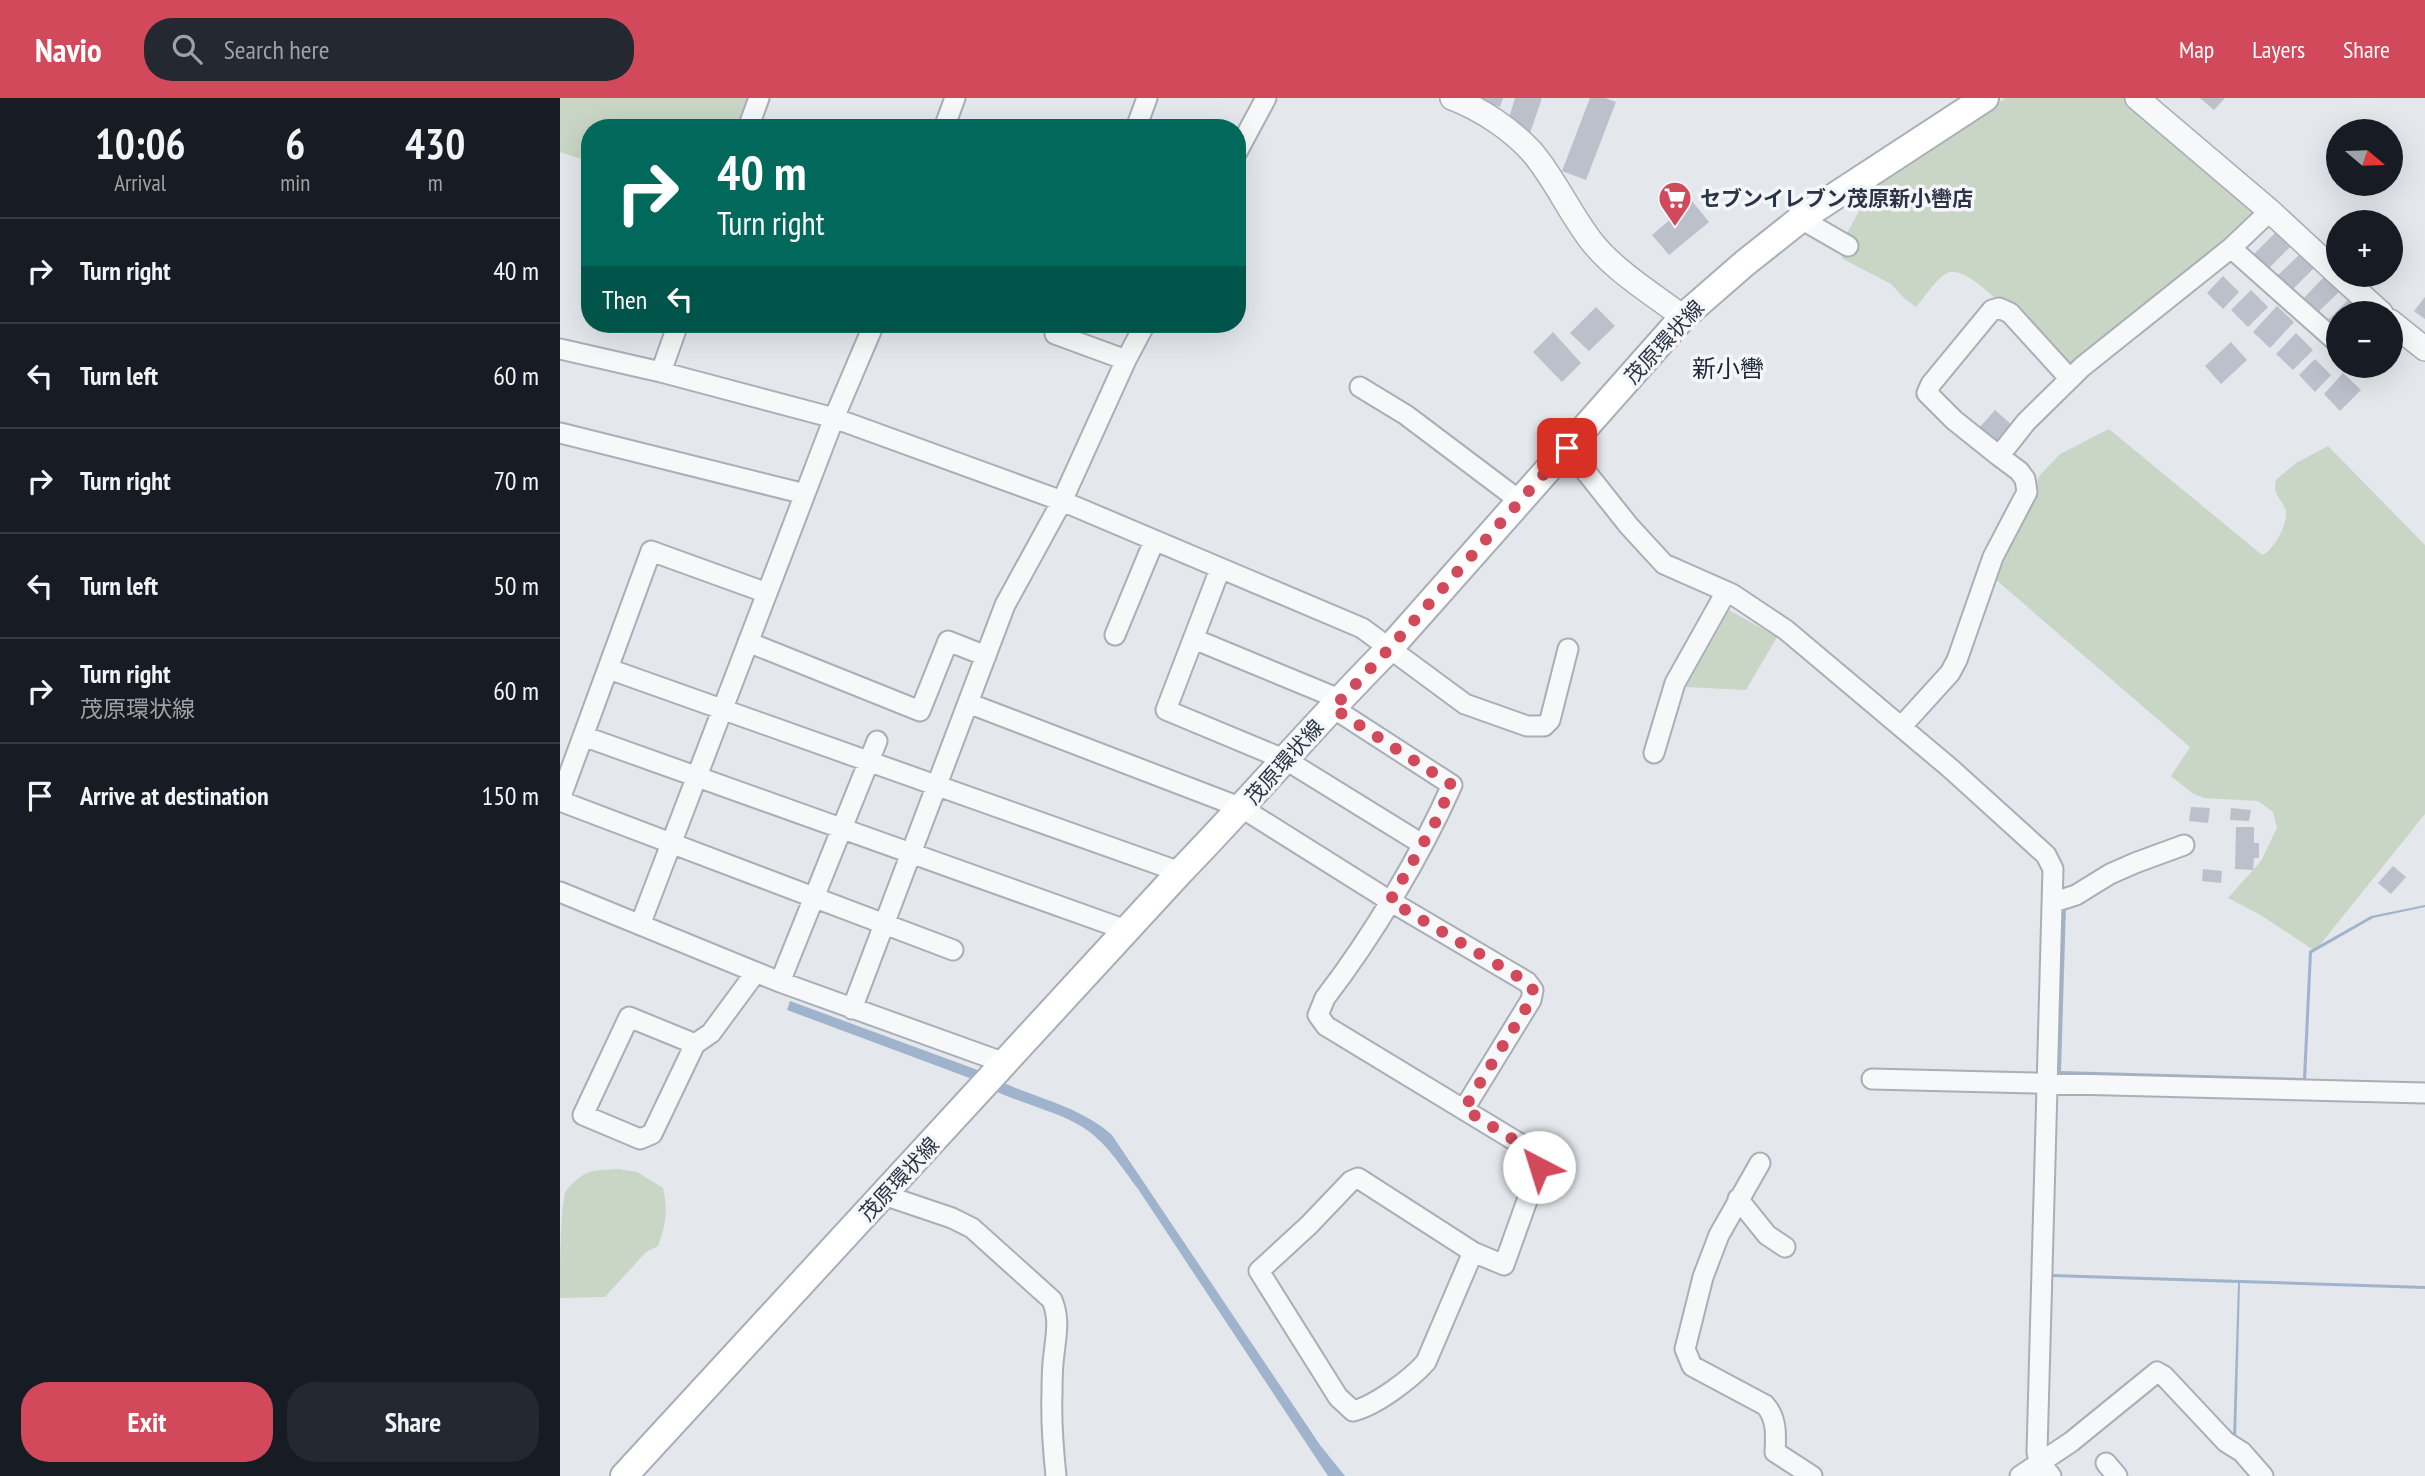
<!DOCTYPE html>
<html lang="en">
<head>
<meta charset="utf-8">
<style>
	:root { --surface:#171b24; --page:#242831; --text:#f1f3f6; --muted:#9ea1a6; --line:#363941; --accent:#d1495b }
	body { margin:0; font-family:"PT Sans Narrow","Noto Sans JP",sans-serif; background:var(--page); color:var(--text); height:100vh; display:flex; flex-direction:column; font-size:26px; white-space:nowrap }
	* { box-sizing:border-box; margin:0 }
	p { font-size:23px; color:var(--muted) }
	.icon { flex:none; width:38px; height:38px; fill:none; stroke:currentColor; stroke-width:2; stroke-linecap:round; stroke-linejoin:round }
	.map { position:relative; flex:1; overflow:hidden }
	.drawer { display:flex; flex-direction:column; background:var(--surface); width:560px }
	.drawer>* { flex:none }
	.guide { position:absolute; left:21px; top:21px; width:665px; height:214px; border-radius:28px; box-shadow:0 7px 28px #0002; background:#00695c; color:#fff; overflow:hidden }
	.needle { width:46px; rotate:109deg }
	.tools { position:absolute; left:1766px; top:21px; display:grid; gap:14px }
	.tools a { display:grid; place-items:center; width:77px; height:77px; border-radius:50%; background:var(--surface); box-shadow:0 7px 28px #0002; font-size:35px }
	.pin { position:absolute; display:grid; place-items:center; width:60px; height:60px; color:#fff; margin:-30px; border-radius:14px; box-shadow:0 4px 10px #0006 }
	.me { position:absolute; width:77px; margin:-38px; rotate:320deg; stroke-linejoin:round; filter:drop-shadow(0 0 5px #0008) }
	.turn { display:flex; align-items:center; gap:24px; height:147px; padding:0 21px; font-size:32px }
	.turn .icon { width:91px; height:91px; stroke-width:2.5 }
	.turn b { display:block; font-size:49px; line-height:60px }
	.then { display:flex; align-items:center; height:66px; padding:0 21px; background:#0003; gap:14px; font-size:26px }
	.eta { display:flex; justify-content:space-evenly; align-items:center; height:119px; text-align:center }
	.eta b { font-size:42px; font-weight:700; line-height:49px }
	.cta { display:flex; gap:14px; margin-top:auto; padding:14px 21px }
	.cta a { flex:1; height:80px; border-radius:28px; background:var(--accent); color:#fff; font-size:28px; font-weight:700; line-height:80px; text-align:center }
	.cta a+a { background:var(--page); color:var(--text) }
	ul { padding:0; list-style:none }
	li { display:flex; align-items:center; gap:21px; height:105px; padding:0 21px; border-top:2px solid var(--line) }
	li div { flex:1 }
	li b { display:block; font-size:26px }
	li em { font-style:normal }
	header { display:flex; align-items:center; gap:42px; box-sizing:border-box; height:98px; padding:0 35px; background:var(--accent); color:#fff }
	header strong { font-size:33px }
	nav { display:flex; gap:38px; margin-inline-start:auto; font-size:24px }
	.search { width:490px; height:63px; background:var(--page); display:flex; align-items:center; gap:18px; box-sizing:border-box; padding:0 24px; border-radius:28px; color:var(--muted); font-size:26px }
	main { display:flex; flex:1; min-height:0 }
	.map>svg:first-child { display:block }
	.green { fill:#c9d6c5 }
	.water { fill:#9fb4cc }
	.building { fill:#bbc0ca }
	.lines { fill:none; stroke-linecap:round; stroke-linejoin:round }
	.minor-casing { stroke:#a9aeb7; stroke-width:23 }
	.tertiary-casing { stroke:#a9aeb7; stroke-width:26 }
	.secondary-casing { stroke:#a9aeb7; stroke-width:30 }
	.minor { stroke:#f7f8fa; stroke-width:19 }
	.tertiary { stroke:#f7f8fa; stroke-width:23 }
	.secondary { stroke:#fff; stroke-width:26 }
	.route { stroke:#d1495b; stroke-width:12; stroke-dasharray:0 21.6 }
	.labels { text-anchor:middle; dominant-baseline:central; stroke-width:7; stroke-linejoin:round; paint-order:stroke }
	.poi-label { font-size:21px; font-weight:bold; fill:#2b3445; stroke:#f4f6f9; text-anchor:start }
	.street-label { font-size:21px; fill:#2b3445; stroke:#f4f6f9 }
	.quarter-label { font-size:24px; fill:#1d2536; stroke:#f4f6f9 }
</style>
</head>
<body>
<header>
<strong>Navio</strong>
<div class="search"><svg class="icon" aria-label="search" viewBox="0 0 24 24"><circle cx="10" cy="10" r="6"/><path d="M15 15l6 6"/></svg>Search here</div>
<nav><a>Map</a><a>Layers</a><a>Share</a></nav>
</header>
<main>
<section class="drawer">
<div class="eta">
<div><b>10:06</b><p>Arrival</p></div>
<div><b>6</b><p>min</p></div>
<div><b>430</b><p>m</p></div>
</div>
<ul>
<li><svg class="icon" aria-label="right" viewBox="0 0 24 24"><path d="M7 20v-9h11M14 6l5 5-5 5"/></svg><div><b>Turn right</b></div><em>40 m</em></li>
<li><svg class="icon" aria-label="left" viewBox="0 0 24 24"><path d="M17 20v-9H6M10 6l-5 5 5 5"/></svg><div><b>Turn left</b></div><em>60 m</em></li>
<li><svg class="icon" aria-label="right" viewBox="0 0 24 24"><path d="M7 20v-9h11M14 6l5 5-5 5"/></svg><div><b>Turn right</b></div><em>70 m</em></li>
<li><svg class="icon" aria-label="left" viewBox="0 0 24 24"><path d="M17 20v-9H6M10 6l-5 5 5 5"/></svg><div><b>Turn left</b></div><em>50 m</em></li>
<li><svg class="icon" aria-label="right" viewBox="0 0 24 24"><path d="M7 20v-9h11M14 6l5 5-5 5"/></svg><div><b>Turn right</b><p>茂原環状線</p></div><em>60 m</em></li>
<li><svg class="icon" aria-label="arrive" viewBox="0 0 24 24"><path d="M6 21V4h12l-3 4 3 4H6"/></svg><div><b>Arrive at destination</b></div><em>150 m</em></li>
</ul>
<div class="cta"><a>Exit</a><a>Share</a></div>
</section>
<div class="map">
<svg width="1865" height="1378" viewBox="0 0 1865 1378">
	<rect width="100%" height="100%" fill="#e4e7ec"/>
	<!-- green -->
	<path class="green" d="M0 0H199L188 30H30V64L0 54Z
		M1446 0H1572L1710 113 1510 281C1491 260 1417 168 1390 174 1377 178 1365 199 1356 209L1344 200 1331 186 1283 161 1279 150 1317 80Z
		M1549 331 1702 457C1713 454 1728 426 1726 413 1722 400 1712 397 1716 382L1736 365 1768 348 1865 447V716L1755 853 1699 816 1668 800 1701 763 1717 730 1713 714 1698 703 1644 700 1632 695 1611 678 1630 649 1435 481 1480 377 1500 356Z
		M1169 512 1217 539 1186 592 1126 589Z
		M1506 808 1499 975 1749 982V987L1496 976 1499 811Z
		M58 1071 77 1074 103 1090C108 1111 106 1127 98 1148L86 1154 45 1199 0 1200C0 1175 0 1116 5 1095 10 1087 17 1080 25 1076 35 1071 47 1072 58 1071Z"/>
	<!-- water -->
	<path class="water" d="M1865 807V809L1813 820 1752 855 1746 982 1498 976 1503 808H1506L1501 973 1743 980 1749 853 1811 818Z
		M230 903 423 974C466 1000 513 1003 552 1037L760 1347 785 1378H768L766 1375 578 1091C562 1070 547 1045 524 1030 493 1010 449 1004 415 982L227 912Z
		M1492 1176 1865 1188V1191L1680 1185 1676 1341H1673L1678 1185 1492 1179Z"/>
	<!-- building -->
	<path class="building" d="M914 0H943L940 9Z
		M955 0H982L969 38 946 30Z
		M1030 0H1045L1056 4 1026 82 1002 73Z
		M1640 0H1665L1654 12Z
		M1132 103 1149 124 1109 157 1092 137Z
		M1715 135 1730 149 1705 174 1691 159Z
		M1740 156 1754 170 1730 194 1715 180Z
		M1663 178 1679 194 1663 211 1647 195Z
		M1764 179 1779 194 1754 218 1740 204Z
		M1691 192 1708 209 1688 229 1671 212Z
		M1865 199V221L1854 213Z
		M1788 202 1802 215H1778V240L1764 226Z
		M1717 208 1734 224 1710 250 1693 234Z
		M1036 209 1055 228 1029 253 1010 235Z
		M993 234 1021 265 1002 284 973 254Z
		M1736 235 1753 252 1733 272 1716 256Z
		M1671 244 1687 262 1661 286 1645 268Z
		M1755 261 1771 277 1755 294 1739 277Z
		M1795 268H1812L1805 276Z
		M1783 275 1801 292 1780 313 1764 296Z
		M1435 312 1452 327 1438 344 1420 329Z
		M1631 709 1650 710 1648 725 1629 723Z
		M1671 710 1691 712 1689 723 1670 722Z
		M1676 729H1694V745H1699V760H1694L1693 772 1675 771Z
		M1833 768 1846 779 1831 796 1818 785Z
		M1643 771 1662 773 1661 785 1642 783Z"/>
	<g class="lines">
		<defs>
			<path id="minor" d="M188 30 199 0
				M384 30 395 0
				M576 30 587 0
				M677 54 706 0
				M1710 113 1671 150 1778 245
				M1241 121 1288 148
				M499 226 495 236 566 262
				M0 251 101 274 274 320 502 403 802 530 905 606 967 628H984L990 622 1008 551
				M101 274 118 226
				M800 289 846 317 960 403
				M0 335 245 396
				M1007 350 1069 428 1104 466 1172 496 1226 532 1390 670 1486 757 1493 771 1477 1354 1479 1364 1491 1378
				M1439 358 1394 322 1367 295 1371 286 1432 212 1439 210 1450 215 1510 281
				M660 471 606 612 726 662 862 746
				M555 537 594 443
				M634 541 779 601
				M188 544 360 613 388 543 426 558
				M49 571 620 774
				M408 605 682 710 830 803 967 884 973 892 971 902 904 1011
				M773 610 892 687C861 757 812 839 765 900L758 917 766 928 977 1056 979 1069 944 1167 913 1154
				M1341 629 1390 575 1397 562 1433 459 1467 394 1465 381 1459 373 1439 358 1466 324 1522 269 1671 150
				M23 638 566 832
				M1094 655 1115 585 1166 494
				M0 701 91 453 207 495
				M0 703 393 852
				M0 794 220 884 445 965
				M1494 804 1516 797 1550 776 1575 765 1624 747
				M80 827 274 320 314 226
				M220 884 317 643
				M292 911 445 507 502 403 566 262 585 226
				M135 946 69 919 23 1017 80 1041 92 1036 135 946 151 935 196 874
				M1312 981 1865 995
				M1200 1065 1159 1137 1143 1179 1125 1251 1132 1268 1205 1307C1217 1320 1216 1337 1215 1354L1252 1378
				M798 1080 913 1154 866 1264C851 1281 815 1308 793 1313L778 1299 699 1173 749 1127 791 1083Z
				M324 1097 392 1120 412 1130 492 1202C500 1221 496 1237 494 1256 492 1269 492 1282 492 1295 491 1323 493 1350 496 1378
				M1178 1101 1207 1137 1225 1149
				M1546 1365 1557 1378
				M1460 1378 1511 1344 1597 1274 1604 1278 1666 1344 1682 1354 1703 1378"/>
			<path id="tertiary" d="M892 0C921 11 951 31 972 54 995 81 1010 116 1032 144 1056 174 1093 196 1123 219
				M1577 0 1710 113 1778 176
				M1779 177 1821 215
				M1830 223 1865 251"/>
			<path id="secondary" d="M64 1378 620 774C691 701 757 623 829 551L1123 219 1185 165 1243 119 1425 0"/>
		</defs>
		<!-- minor casing -->
		<use href="#minor" class="minor-casing"/>
		<!-- tertiary casing -->
		<use href="#tertiary" class="tertiary-casing"/>
		<!-- secondary casing -->
		<use href="#secondary" class="secondary-casing"/>
		<!-- minor -->
		<use href="#minor" class="minor"/>
		<!-- tertiary -->
		<use href="#tertiary" class="tertiary"/>
		<!-- secondary -->
		<use href="#secondary" class="secondary"/>
	</g>
	<g class="lines">
		<!-- route -->
		<path class="route" d="M979 1069 977 1056 904 1011 971 902 973 892 967 884 830 803 876 723 892 687 773 610 829 551 1007 350"/>
	</g>
	<!-- icons -->
	<defs>
		<symbol id="supermarket-pin" viewBox="-11 -11 22 30"><path d="M0 17L-7.5 6A9.5 9.5 0 1 1 7.5 6Z" fill="#d1495b" stroke="#f4f6f9"/><path d="M-6-5.5h2.5l.6 2H6L4.5 2H-2.5L-4.4-4H-6ZM-1.5 3.2a1.3 1.3 0 1 0 .1 0ZM3 3.2a1.3 1.3 0 1 0 .1 0Z" fill="#fff"/></symbol>
	</defs>
	<g fill-rule="evenodd">
		<use href="#supermarket-pin" x="1096" y="81" width="38" height="52"/>
	</g>
	<g class="labels">
		<!-- poi labels -->
		<g class="poi-label">
			<text x="1140" y="100">セブンイレブン茂原新小轡店</text>
		</g>
		<!-- street labels -->
		<g class="street-label">
			<text transform="translate(1104 244) rotate(-47)">茂原環状線</text>
			<text transform="translate(724 664) rotate(-48)">茂原環状線</text>
			<text transform="translate(339 1081) rotate(-47)">茂原環状線</text>
		</g>
		<!-- quarter labels -->
		<g class="quarter-label">
			<text x="1168" y="270">新小轡</text>
		</g>
	</g>
</svg>
<div class="tools">
<a><svg class="needle" viewBox="-14 -14 28 28"><path d="M0-13l5 13h-10z" fill="#e53935"/><path d="M0 13l5-13h-10z" fill="#9ea1a6"/></svg></a>
<a>+</a>
<a>−</a>
</div>
<div class="pin" style="left:1007px;top:350px;background:#d93025"><svg class="icon" aria-label="arrive" viewBox="0 0 24 24"><path d="M6 21V4h12l-3 4 3 4H6"/></svg></div>
<svg class="me" style="left:979px;top:1069px" viewBox="-20 -20 40 40"><circle r="19" fill="#fff"/><path d="M0-13L10 11 0 6-10 11z" fill="#d1495b"/></svg>
<div class="guide">
<div class="turn"><svg class="icon" aria-label="right" viewBox="0 0 24 24"><path d="M7 20v-9h11M14 6l5 5-5 5"/></svg><div><b>40 m</b>Turn right</div></div>
<div class="then">Then<svg class="icon" aria-label="left" viewBox="0 0 24 24"><path d="M17 20v-9H6M10 6l-5 5 5 5"/></svg></div>
</div>
</div>
</main>
</body>
</html>
